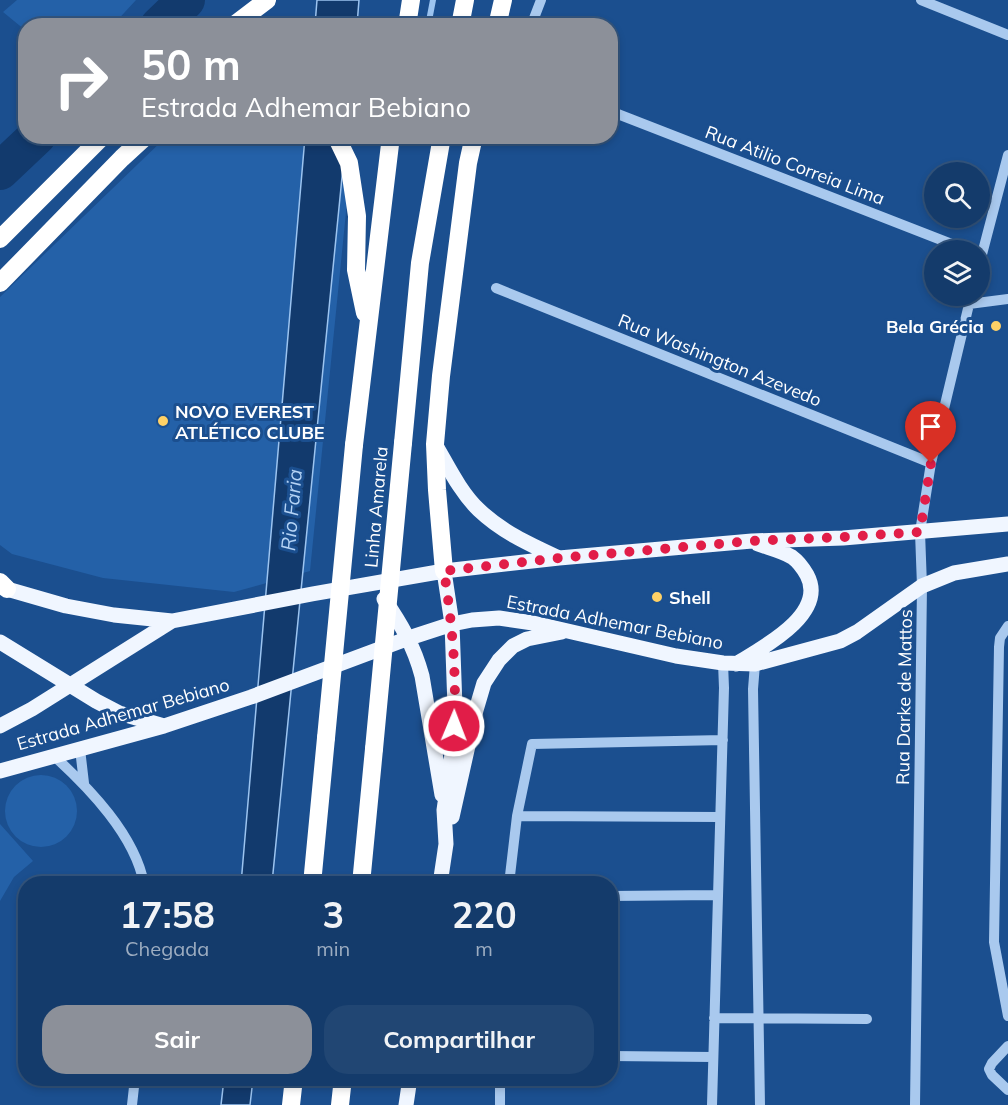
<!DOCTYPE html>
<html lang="pt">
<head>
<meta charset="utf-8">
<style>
	:root { --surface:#143b6b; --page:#214673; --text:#f1f3f6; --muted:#9dadc1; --line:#33557e; --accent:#8c9099 }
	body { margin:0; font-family:Mulish,sans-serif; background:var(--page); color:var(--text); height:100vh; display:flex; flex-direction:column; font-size:22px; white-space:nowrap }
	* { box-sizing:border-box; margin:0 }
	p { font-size:20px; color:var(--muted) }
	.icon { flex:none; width:33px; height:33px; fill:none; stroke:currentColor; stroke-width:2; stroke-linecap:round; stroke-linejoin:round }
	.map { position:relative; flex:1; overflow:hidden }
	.panel { position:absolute; left:18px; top:876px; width:600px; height:210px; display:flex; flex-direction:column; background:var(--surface); border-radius:24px; box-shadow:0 3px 9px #0003,0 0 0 2px var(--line) }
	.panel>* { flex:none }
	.guide { position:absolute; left:18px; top:18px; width:600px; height:126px; border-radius:24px; box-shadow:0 3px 9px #0003,0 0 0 2px var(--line); background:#8c9099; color:#fff; overflow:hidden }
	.tools { position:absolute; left:924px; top:162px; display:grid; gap:12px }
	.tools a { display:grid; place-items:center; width:66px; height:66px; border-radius:50%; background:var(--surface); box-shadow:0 3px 9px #0003,0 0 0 2px var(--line); font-size:30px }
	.pin { position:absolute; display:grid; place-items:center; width:51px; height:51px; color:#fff; margin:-62px -26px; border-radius:50% 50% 50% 0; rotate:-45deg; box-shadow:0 0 6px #0007 }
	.pin .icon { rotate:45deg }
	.me { position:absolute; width:66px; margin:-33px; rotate:1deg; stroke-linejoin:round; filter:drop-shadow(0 0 4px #0008) }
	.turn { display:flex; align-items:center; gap:21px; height:126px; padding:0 24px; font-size:27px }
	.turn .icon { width:78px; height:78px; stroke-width:2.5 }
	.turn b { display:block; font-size:42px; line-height:51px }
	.eta { display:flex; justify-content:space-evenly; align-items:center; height:102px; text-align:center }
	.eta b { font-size:36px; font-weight:700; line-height:42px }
	.button { display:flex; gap:12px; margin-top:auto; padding:12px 24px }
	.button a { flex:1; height:69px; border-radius:24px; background:var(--accent); color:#fff; font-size:24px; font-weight:700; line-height:69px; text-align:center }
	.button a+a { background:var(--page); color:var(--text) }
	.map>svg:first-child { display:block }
	.green { fill:#2461a8 }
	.water { fill:#123a6d; stroke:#9cc4f0; stroke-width:1.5 }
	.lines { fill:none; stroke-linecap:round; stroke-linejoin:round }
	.stream { stroke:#9cc4f0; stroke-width:6 }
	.river { stroke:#123a6d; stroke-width:38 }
	.minor { stroke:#a9c9ee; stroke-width:10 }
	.major { stroke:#f0f6ff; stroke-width:15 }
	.highway { stroke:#fff; stroke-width:18 }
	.highway-bridge { stroke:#fff; stroke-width:18 }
	.route { stroke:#e11d48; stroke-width:10; stroke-dasharray:0 18 }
	.poi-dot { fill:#ffd166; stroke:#1b4f8f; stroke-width:2 }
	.labels { text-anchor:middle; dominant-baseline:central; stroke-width:6; stroke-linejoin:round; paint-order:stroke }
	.street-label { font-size:18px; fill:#fff; stroke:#1b4f8f }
	.poi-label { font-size:18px; font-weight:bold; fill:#fff; stroke:#1b4f8f; text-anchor:start }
	.water-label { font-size:20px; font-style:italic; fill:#b5d3f5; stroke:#1b4f8f }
</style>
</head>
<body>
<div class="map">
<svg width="1008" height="1105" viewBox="0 0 1008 1105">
	<rect width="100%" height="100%" fill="#1b4f8f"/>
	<!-- green -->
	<path class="green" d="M17 0H136L113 25 26 26 25 30 3 12Z
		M166 137H313L348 192 310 571 234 592 103 578 12 554 0 545V297Z
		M5 811a36 36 0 1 1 72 0a36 36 0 1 1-72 0Z
		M0 824 33 861 14 877 0 901Z"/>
	<!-- water -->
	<path class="water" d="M317 0H359L357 25H315Z
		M305 137H346L272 883 241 884Z
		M224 1079H253L250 1105H221Z"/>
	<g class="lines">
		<!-- stream -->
		<path class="stream" d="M428 26 433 0"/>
		<!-- river -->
		<path class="river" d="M159 26 186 0
			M0 171 37 136"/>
		<!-- minor -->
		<path class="minor" d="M921 0 1008 35
			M531 26 541 0
			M610 111 967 250
			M980 262 1008 155
			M496 288 931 463
			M969 304 1008 299
			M1008 626 1000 638 999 647 994 942 1008 1016
			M755 664 753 689 760 1105
			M80 749 84 783
			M54 756C89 788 135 835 144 884
			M517 816 720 817
			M509 884 517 816 532 744 723 740
			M610 896 718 895
			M714 1018 867 1019
			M1008 1046 992 1063 989 1069 992 1075 1008 1090
			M610 1056 713 1057
			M132 1105 135 1078
			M500 1105V1078
			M712 1105 724 688 723 663
			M915 1105 922 586 920 532 931 463 971 296"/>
		<!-- major -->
		<path class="major" d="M435 444C448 466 460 492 479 510 502 532 531 545 559 558
			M0 585 7 589 66 606 114 615 172 621
			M384 599C401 624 414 646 422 676L442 795
			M0 642 96 701 119 713 164 726
			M736 664C762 648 828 614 807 575 803 568 799 562 792 557 782 551 769 548 758 544
			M0 726 32 709 172 621 312 594 444 571 559 558 752 541 843 538 1008 524
			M0 771 164 726 251 697 409 638 452 624 472 620 499 618 533 623 676 656 723 663 755 664 840 641 857 632 922 586 954 573 1008 564
			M452 817 476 710 484 683 499 660 513 646 527 639 562 632
			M440 884 446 844 444 810 453 747 455 707 452 624 444 571
			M406 1105 410 1078"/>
		<!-- highway -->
		<path class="highway" d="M233 26 267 0
			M407 26 411 0
			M460 26 465 0
			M497 26 503 0
			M336 136 349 163 357 216 356 270 365 313
			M0 239 103 136
			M0 283 122 158 146 136
			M403 443 420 263 442 136
			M354 445 391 136
			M444 571 437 490 435 444 441 376 468 163 474 136
			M0 582 7 589
			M312 884 326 738
			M361 884 374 749
			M291 1105 294 1078
			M340 1105 343 1078"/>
		<!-- highway-bridge -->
		<path class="highway-bridge" d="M326 738 354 445
			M374 749 403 443"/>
	</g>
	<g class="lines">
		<!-- route -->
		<path class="route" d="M454 726C457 674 452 623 444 571L559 558 752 541 843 537 920 532 931 463"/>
	</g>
	<!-- markers -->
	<g class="poi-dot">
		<circle cx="996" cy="326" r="6"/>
		<circle cx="163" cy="421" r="6"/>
		<circle cx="657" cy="597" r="6"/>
	</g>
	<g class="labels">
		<!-- street labels -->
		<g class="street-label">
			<text transform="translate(795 165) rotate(21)">Rua Atilio Correia Lima</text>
			<text transform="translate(720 360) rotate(22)">Rua Washington Azevedo</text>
			<text transform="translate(376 507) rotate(-85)">Linha Amarela</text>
			<text transform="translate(615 622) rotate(11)">Estrada Adhemar Bebiano</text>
			<text transform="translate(904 697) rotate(-89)">Rua Darke de Mattos</text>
			<text transform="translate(123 714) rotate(-16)">Estrada Adhemar Bebiano</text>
		</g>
		<!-- poi labels -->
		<g class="poi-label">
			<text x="984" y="326" text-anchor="end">Bela Grécia</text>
			<text x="175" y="411">NOVO EVEREST<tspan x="175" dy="21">ATLÉTICO CLUBE</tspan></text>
			<text x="669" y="597">Shell</text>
		</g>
		<!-- water labels -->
		<g class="water-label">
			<text transform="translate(291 510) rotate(-85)">Rio Faria</text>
		</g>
	</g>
</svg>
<div class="tools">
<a><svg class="icon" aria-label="search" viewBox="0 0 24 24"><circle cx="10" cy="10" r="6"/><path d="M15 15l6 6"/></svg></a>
<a><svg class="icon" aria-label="layers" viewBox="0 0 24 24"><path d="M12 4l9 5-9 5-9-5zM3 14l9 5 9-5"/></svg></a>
</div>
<div class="pin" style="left:931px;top:463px;background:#d93025"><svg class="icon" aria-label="arrive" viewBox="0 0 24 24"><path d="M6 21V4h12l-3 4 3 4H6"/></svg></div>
<svg class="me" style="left:454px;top:726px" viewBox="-20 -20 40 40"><circle r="17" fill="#e11d48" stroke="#fff" stroke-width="3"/><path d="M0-11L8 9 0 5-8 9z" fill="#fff"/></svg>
<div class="guide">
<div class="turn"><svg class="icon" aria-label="right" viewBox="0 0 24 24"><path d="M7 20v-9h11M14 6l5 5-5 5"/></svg><div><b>50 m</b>Estrada Adhemar Bebiano</div></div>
</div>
<section class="panel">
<div class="eta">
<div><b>17:58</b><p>Chegada</p></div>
<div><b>3</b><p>min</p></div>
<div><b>220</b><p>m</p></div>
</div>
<div class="button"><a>Sair</a><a>Compartilhar</a></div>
</section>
</div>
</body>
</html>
